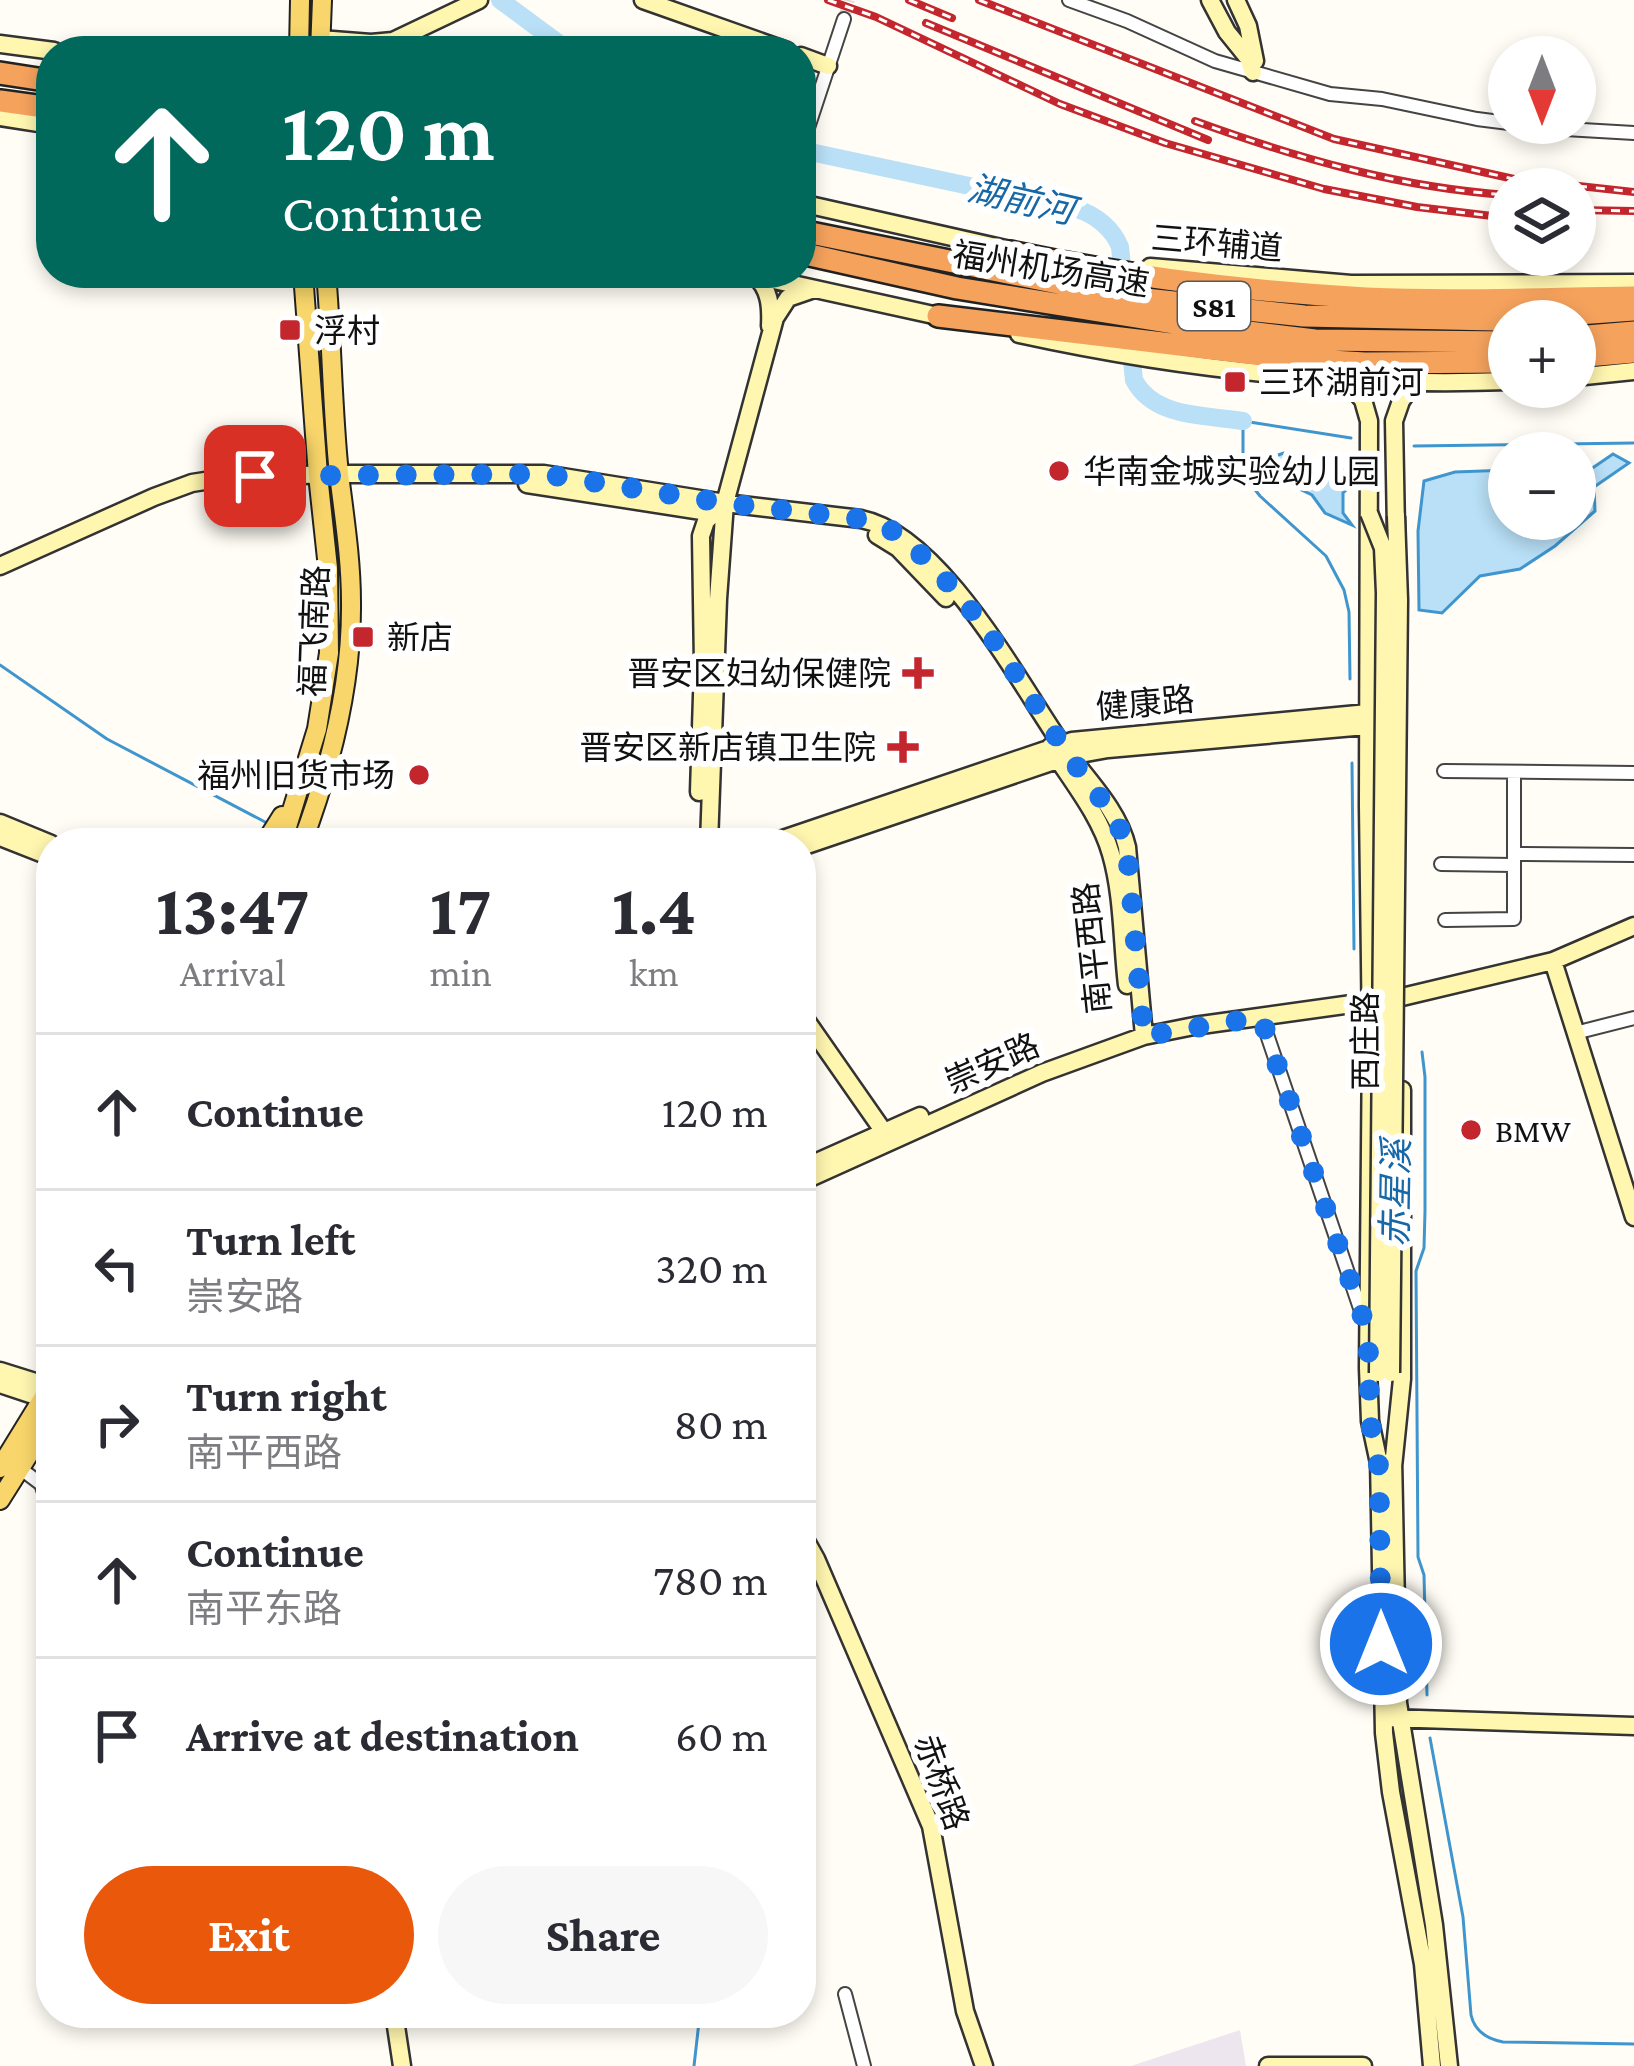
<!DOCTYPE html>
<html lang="en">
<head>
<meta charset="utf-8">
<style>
	:root { --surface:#fff; --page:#f7f7f7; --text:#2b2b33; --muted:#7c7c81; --line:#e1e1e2; --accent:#ea580c }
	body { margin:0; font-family:"Crimson Pro","Noto Sans SC",serif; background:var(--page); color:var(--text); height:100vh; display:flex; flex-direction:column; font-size:45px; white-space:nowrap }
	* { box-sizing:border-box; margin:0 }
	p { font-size:39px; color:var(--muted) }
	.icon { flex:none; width:66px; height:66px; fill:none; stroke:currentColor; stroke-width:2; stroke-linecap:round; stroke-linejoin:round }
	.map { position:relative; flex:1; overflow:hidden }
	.side { position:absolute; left:36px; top:828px; width:780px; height:1200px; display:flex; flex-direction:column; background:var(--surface); border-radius:48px; box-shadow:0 6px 18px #0003 }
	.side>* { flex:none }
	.top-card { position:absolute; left:36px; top:36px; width:780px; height:252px; border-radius:48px; box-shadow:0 6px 18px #0003; background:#00695c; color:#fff; overflow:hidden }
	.needle { width:78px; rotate:180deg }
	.tools { position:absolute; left:1488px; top:36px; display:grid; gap:24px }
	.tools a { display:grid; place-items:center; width:108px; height:108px; border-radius:50%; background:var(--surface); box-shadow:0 6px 18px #0003; font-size:60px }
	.pin { position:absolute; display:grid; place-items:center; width:102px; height:102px; color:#fff; margin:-51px; border-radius:24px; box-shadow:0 6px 18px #0006 }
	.me { position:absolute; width:132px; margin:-66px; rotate:0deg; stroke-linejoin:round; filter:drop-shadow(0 0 9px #0008) }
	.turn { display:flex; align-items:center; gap:42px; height:252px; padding:0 48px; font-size:54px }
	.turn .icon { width:156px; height:156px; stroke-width:2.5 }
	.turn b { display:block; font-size:84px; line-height:102px }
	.eta { display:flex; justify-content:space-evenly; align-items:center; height:204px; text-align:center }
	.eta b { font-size:72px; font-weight:700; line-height:84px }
	.button { display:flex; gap:24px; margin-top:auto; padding:24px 48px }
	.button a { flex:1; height:138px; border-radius:72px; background:var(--accent); color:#fff; font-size:48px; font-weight:700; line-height:138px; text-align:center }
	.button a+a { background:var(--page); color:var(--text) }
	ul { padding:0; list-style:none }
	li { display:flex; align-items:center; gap:36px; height:156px; padding:0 48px; border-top:3px solid var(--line) }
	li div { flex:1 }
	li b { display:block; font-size:45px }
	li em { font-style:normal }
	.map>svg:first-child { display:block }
	.industrial { fill:#eee6ef }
	.water { fill:#b9e0f7; stroke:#3f96cf; stroke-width:3 }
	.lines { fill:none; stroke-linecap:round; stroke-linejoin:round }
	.stream { stroke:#3f96cf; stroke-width:3 }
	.river { stroke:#b9e0f7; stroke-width:18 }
	.street-tunnel { stroke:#dbdad3; stroke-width:12; stroke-dasharray:12 6; stroke-linecap:butt }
	.street-casing { stroke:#444; stroke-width:16 }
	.secondary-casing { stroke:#333; stroke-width:21 }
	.primary-casing { stroke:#222; stroke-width:22 }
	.highway-casing { stroke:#222; stroke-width:26 }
	.street { stroke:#fff; stroke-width:12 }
	.secondary { stroke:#fff6b0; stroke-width:16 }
	.primary { stroke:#f9d66b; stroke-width:18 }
	.highway { stroke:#f5a25d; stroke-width:21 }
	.rail-casing { stroke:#c4262e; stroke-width:8 }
	.rail { stroke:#fff; stroke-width:3; stroke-dasharray:9; stroke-linecap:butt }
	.secondary-bridge-casing { stroke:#333; stroke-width:21; stroke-linecap:butt }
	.secondary-bridge { stroke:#fff6b0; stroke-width:16 }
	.route { stroke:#1a73e8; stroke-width:21; stroke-dasharray:0 37.8 }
	.poi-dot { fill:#c4262e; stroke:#fff; stroke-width:4.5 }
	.labels { text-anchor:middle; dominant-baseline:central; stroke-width:12; stroke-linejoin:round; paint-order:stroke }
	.shield { fill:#fff; stroke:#585858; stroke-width:3 }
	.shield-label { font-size:30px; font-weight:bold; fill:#111 }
	.street-label { font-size:33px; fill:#111; stroke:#fff }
	.poi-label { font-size:33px; fill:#111; stroke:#fff; text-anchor:start }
	.water-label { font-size:36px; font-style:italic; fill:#1768a6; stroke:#fff }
</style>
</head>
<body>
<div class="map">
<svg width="1634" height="2066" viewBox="0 0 1634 2066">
	<rect width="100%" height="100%" fill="#fffdf5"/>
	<!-- industrial -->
	<path class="industrial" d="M1240 2030 1246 2066H1131Z"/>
	<!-- water -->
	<path class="water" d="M1284 453 1290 459 1356 473V481L1343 493V513L1352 525 1325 513 1312 495 1289 484 1272 457Z
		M1613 454 1629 463 1594 487 1595 511 1555 546 1520 569 1480 576 1442 613 1419 610 1418 531 1424 481 1455 472 1509 470V519H1575V469H1591Z"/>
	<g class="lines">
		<!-- stream -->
		<path class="stream" d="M1414 446 1634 443
			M0 665 107 739 267 823
			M1350 679 1349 612 1344 590 1326 556 1260 496 1249 482 1243 464V421L1351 438
			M1352 763 1354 949
			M1422 1052 1425 1077V1211L1424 1248 1416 1271 1418 1557 1424 1575 1427 1695
			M1430 1738 1463 1917 1471 2015C1475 2032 1487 2039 1503 2042L1634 2044
			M694 2066 700 2013"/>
		<!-- river -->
		<path class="river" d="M500 0 569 51
			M801 150 1077 209C1096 215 1113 229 1120 247L1134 380C1154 418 1205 415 1243 421"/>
		<!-- street-tunnel -->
		<path class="street-tunnel" d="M844 19 849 0"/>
		<defs>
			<path id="street" d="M1069 0 1127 21 1215 61 1330 94 1382 99 1477 119 1548 128 1634 133
				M801 149 844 19
				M1444 771 1634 773
				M1514 854 1634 855
				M1441 864 1514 865
				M1445 920 1514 919V772
				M1261 1017 1364 1320
				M1575 1033 1634 1018
				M21 1469 41 1484 51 1513
				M845 1994 864 2066"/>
			<path id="secondary" d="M643 0 787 51
				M1210 0 1227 32 1248 58 1253 72
				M1236 0 1248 26 1255 61
				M320 39 371 43 393 41 479 0
				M0 44 54 51
				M801 56 828 66
				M0 117 51 125
				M801 203 1023 253
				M1150 267 1351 284 1634 283
				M743 273 947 318
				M754 275C770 288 771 307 770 326
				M1019 334C1179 369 1345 387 1509 381
				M1343 377 1363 400 1369 421 1368 806 1371 1040 1368 1368 1370 1421 1380 1468
				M1575 377 1634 371
				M527 484 721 514
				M1396 530 1394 421 1401 401 1415 381
				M877 535 898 548 946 598
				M0 566 154 497 192 483 230 477 339 474H544L725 503 861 519C941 535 1018 681 1062 745 1084 777 1118 808 1127 847L1144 1036
				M1050 747C1071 780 1100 815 1111 854 1123 895 1122 943 1127 985
				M699 792 703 664 701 536 706 521 720 507
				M0 823 51 844
				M0 837 51 857
				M709 843 718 599 725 503 775 318 788 298 814 289
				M771 843 1072 741 1379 712
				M801 847 1069 756 1108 749 1377 725
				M1553 961 1634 1217
				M801 1013 884 1132
				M801 1169 920 1116
				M801 1182 1042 1073 1144 1036 1194 1026 1402 997 1553 961 1634 926
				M0 1371 51 1387
				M0 1384 51 1401
				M1393 1458 1398 1703 1434 1925 1449 2066
				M1379 1459 1384 1733 1391 1792 1423 1964 1432 2066
				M1393 1467 1402 1379V1090
				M801 1532 816 1559 931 1826 965 2011 984 2066
				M1389 1718 1634 1726
				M394 2013 402 2066
				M1268 2066H1363"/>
			<path id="primary" d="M299 51 300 0
				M320 51 322 0
				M265 843 282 816
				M282 843 317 729 329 653 328 568 318 475 303 273
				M302 843C331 766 352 685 351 602 351 559 344 516 339 474 332 408 332 340 326 273
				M0 1468 51 1385
				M0 1500 51 1419"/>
			<path id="highway" d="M0 73 51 81
				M0 101 51 108
				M801 231 1127 297 1304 316 1496 320 1634 310
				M1010 252C1127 277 1246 291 1366 298 1455 302 1545 298 1633 297
				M801 253 957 288 1173 323 1315 340 1509 342
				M938 316 1296 359 1365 363 1509 362
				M1575 337 1634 332
				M1575 357 1634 352"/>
		</defs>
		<!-- street casing -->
		<use href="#street" class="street-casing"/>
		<!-- secondary casing -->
		<use href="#secondary" class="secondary-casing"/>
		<!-- primary casing -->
		<use href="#primary" class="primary-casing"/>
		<!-- highway casing -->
		<use href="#highway" class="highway-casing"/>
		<!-- street -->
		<use href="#street" class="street"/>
		<!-- secondary -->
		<use href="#secondary" class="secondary"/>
		<!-- primary -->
		<use href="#primary" class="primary"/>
		<!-- highway -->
		<use href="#highway" class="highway"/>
		<defs>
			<path id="rail" d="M828 0 876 17 1060 104 1165 143 1324 189 1417 207 1509 218
				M909 0 952 18
				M979 0 1334 139 1514 179 1634 192
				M926 23 1208 140
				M1195 121C1297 158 1400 188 1509 195
				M1575 210 1634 211"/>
		</defs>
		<!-- rail casing -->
		<use href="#rail" class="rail-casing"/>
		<!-- rail -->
		<use href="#rail" class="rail"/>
		<defs>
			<path id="secondary-bridge" d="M1369 513 1383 548 1385 593 1378 1373
				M1391 1373 1399 600 1396 516"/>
		</defs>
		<!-- secondary-bridge casing -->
		<use href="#secondary-bridge" class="secondary-bridge-casing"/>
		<!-- secondary-bridge -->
		<use href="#secondary-bridge" class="secondary-bridge"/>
	</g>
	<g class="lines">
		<!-- route -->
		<path class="route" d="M255 476 544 474 725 503 861 519 883 525 907 540 951 586 985 627 1069 756 1116 819 1127 847 1144 1036 1261 1017 1368 1333 1370 1421 1379 1468 1381 1644"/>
	</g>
	<!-- markers -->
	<g class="poi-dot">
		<rect x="278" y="318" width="24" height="24" rx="6"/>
		<rect x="1223" y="370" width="24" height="24" rx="6"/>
		<circle cx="1059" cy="471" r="12"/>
		<rect x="351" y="625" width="24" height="24" rx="6"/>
		<path d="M912 655h12v12h12v12h-12v12h-12v-12h-12v-12h12z"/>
		<path d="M897 729h12v12h12v12h-12v12h-12v-12h-12v-12h12z"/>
		<circle cx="419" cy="775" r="12"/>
		<circle cx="1471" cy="1130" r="12"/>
	</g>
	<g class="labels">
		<!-- shield labels -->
		<rect class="shield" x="1178" y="282" width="72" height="48" rx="9"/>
		<g class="shield-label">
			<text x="1214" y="306">S81</text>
		</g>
		<!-- street labels -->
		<g class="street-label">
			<text transform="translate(1217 243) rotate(5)">三环辅道</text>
			<text transform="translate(1051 269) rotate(9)">福州机场高速</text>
			<text transform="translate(314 631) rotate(-88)">福飞南路</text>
			<text transform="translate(1145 703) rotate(-5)">健康路</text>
			<text transform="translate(1092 948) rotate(-96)">南平西路</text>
			<text transform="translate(1365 1041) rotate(-90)">西庄路</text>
			<text transform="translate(992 1063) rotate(-24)">崇安路</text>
			<text transform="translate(942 1782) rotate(70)">赤桥路</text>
		</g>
		<!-- poi labels -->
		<g class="poi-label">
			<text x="314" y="330">浮村</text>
			<text x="1259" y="382">三环湖前河</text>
			<text x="1083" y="471">华南金城实验幼儿园</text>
			<text x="387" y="637">新店</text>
			<text x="891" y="673" text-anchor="end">晋安区妇幼保健院</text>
			<text x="876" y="747" text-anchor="end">晋安区新店镇卫生院</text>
			<text x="395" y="775" text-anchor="end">福州旧货市场</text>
			<text x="1495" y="1130">BMW</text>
		</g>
		<!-- water labels -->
		<g class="water-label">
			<text transform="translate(1021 200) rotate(13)">湖前河</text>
			<text transform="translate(1396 1193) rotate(-89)">赤星溪</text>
		</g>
	</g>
</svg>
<div class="tools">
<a><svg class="needle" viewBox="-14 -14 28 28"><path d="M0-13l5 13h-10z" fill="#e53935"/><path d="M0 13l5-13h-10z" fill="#7c7c81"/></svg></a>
<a><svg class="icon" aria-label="layers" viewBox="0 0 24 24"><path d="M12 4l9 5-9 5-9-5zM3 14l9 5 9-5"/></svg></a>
<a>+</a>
<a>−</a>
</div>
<div class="pin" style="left:255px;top:476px;background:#d93025"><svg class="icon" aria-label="arrive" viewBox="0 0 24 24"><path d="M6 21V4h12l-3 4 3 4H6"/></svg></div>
<svg class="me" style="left:1381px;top:1644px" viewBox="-20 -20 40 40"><circle r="17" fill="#1a73e8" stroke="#fff" stroke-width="3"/><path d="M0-11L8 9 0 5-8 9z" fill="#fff"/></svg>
<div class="top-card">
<div class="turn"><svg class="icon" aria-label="ahead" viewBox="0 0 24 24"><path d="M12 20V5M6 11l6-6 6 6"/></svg><div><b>120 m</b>Continue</div></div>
</div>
<section class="side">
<div class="eta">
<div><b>13:47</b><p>Arrival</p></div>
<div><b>17</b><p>min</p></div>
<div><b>1.4</b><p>km</p></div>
</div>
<ul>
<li><svg class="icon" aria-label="ahead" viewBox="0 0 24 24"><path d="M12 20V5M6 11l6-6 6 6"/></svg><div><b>Continue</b></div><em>120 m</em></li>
<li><svg class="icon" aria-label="left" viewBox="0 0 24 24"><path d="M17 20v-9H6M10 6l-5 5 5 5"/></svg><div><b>Turn left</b><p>崇安路</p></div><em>320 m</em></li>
<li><svg class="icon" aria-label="right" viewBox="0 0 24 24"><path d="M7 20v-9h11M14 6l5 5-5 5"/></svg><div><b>Turn right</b><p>南平西路</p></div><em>80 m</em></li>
<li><svg class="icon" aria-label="ahead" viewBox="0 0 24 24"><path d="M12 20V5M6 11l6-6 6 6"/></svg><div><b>Continue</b><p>南平东路</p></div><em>780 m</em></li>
<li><svg class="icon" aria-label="arrive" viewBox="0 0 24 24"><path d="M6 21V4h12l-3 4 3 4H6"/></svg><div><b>Arrive at destination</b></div><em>60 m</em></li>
</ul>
<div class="button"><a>Exit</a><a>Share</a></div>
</section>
</div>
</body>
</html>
